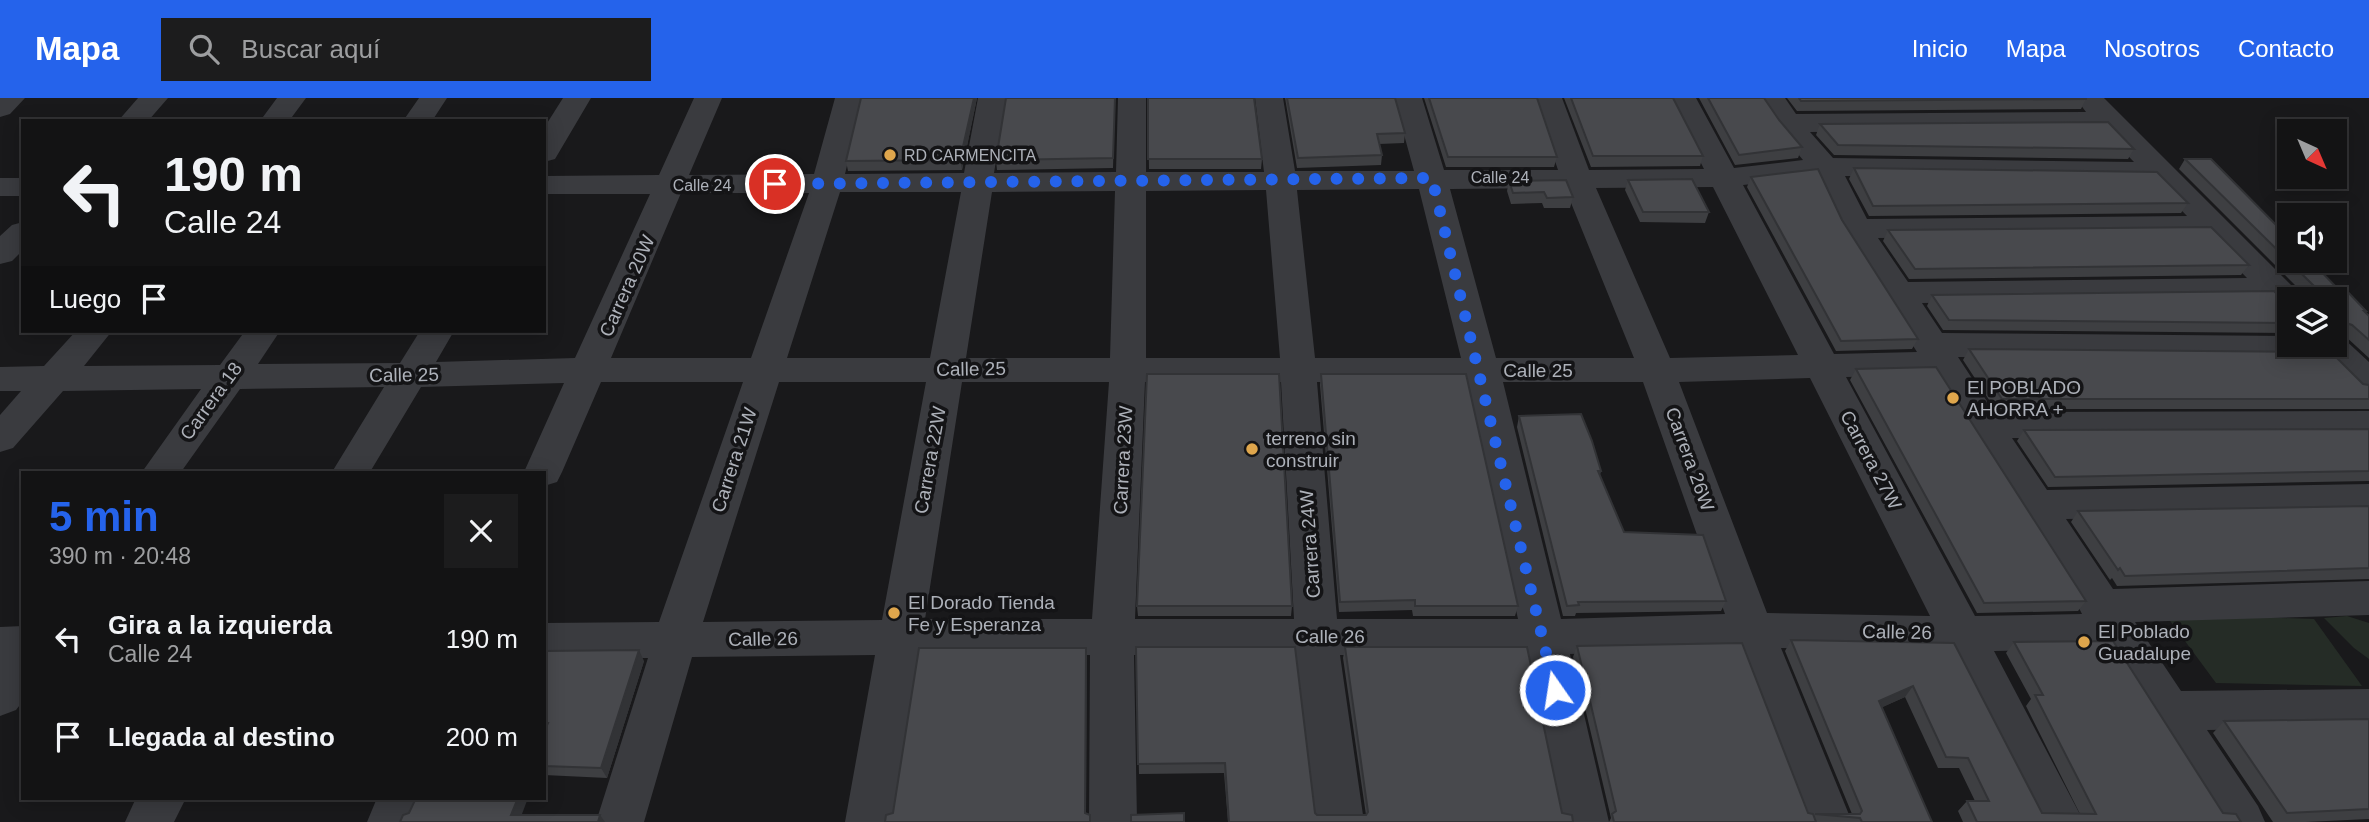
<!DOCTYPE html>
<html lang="es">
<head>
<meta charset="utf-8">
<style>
	:root { --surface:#131314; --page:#1c1c1d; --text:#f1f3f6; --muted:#9d9ea0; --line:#323234; --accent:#2563eb }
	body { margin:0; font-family:Arial,sans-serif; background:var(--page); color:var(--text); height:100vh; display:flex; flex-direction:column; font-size:26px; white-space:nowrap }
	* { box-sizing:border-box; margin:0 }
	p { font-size:23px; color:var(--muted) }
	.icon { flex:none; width:38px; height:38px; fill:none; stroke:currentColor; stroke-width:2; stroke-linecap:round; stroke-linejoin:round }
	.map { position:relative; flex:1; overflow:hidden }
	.sheet { position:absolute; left:21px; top:373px; width:525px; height:329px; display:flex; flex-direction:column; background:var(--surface); border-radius:0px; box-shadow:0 4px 18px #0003,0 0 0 2px var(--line) }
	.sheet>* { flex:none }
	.banner { position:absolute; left:21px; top:21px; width:525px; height:214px; border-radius:0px; box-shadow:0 4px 18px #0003,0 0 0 2px var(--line); background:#131314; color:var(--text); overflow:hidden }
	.needle { width:46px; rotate:136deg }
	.tools { position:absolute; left:2277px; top:21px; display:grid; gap:14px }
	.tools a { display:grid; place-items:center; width:70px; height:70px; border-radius:0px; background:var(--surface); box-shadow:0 4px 18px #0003,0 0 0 2px var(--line); font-size:35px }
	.pin { position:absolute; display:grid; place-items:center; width:60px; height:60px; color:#fff; margin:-30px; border:4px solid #fff; border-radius:50%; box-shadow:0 2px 7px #0007 }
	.me { position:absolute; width:77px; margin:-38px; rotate:347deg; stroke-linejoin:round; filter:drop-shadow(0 0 5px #0008) }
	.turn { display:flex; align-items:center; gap:24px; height:147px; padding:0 28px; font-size:32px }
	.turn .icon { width:91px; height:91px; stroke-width:2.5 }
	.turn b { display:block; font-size:49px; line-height:60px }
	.then { display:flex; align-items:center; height:66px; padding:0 28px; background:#0003; gap:14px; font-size:26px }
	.round { display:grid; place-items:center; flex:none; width:74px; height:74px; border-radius:0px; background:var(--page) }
	.head { display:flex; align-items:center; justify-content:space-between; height:119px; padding:0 28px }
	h1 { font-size:42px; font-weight:700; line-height:52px; color:var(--accent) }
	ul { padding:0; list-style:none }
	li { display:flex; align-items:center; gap:21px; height:98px; padding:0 28px }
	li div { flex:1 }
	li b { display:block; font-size:26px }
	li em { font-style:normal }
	header { display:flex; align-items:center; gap:42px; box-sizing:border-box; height:98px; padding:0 35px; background:var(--accent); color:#fff }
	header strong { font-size:33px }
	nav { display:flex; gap:38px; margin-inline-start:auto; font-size:24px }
	.search { width:490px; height:63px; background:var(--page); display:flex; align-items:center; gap:18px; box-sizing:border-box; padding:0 24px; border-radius:0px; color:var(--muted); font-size:26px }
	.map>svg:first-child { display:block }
	.green { fill:#252c26 }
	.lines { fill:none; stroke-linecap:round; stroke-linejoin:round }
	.minor { fill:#3a3b3f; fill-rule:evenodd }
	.wall { fill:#3e3f42 }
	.shaded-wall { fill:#323336 }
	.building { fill:#48494d; stroke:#323336; stroke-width:2 }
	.route { stroke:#2563eb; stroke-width:12; stroke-dasharray:0 21.6 }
	.poi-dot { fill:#dfa64c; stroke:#141416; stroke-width:2.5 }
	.labels { text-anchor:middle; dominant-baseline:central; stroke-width:7; stroke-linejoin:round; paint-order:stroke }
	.far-poi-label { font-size:16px; fill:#adb1b9; stroke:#141416; text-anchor:start }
	.far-street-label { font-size:16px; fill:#adb1b9; stroke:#141416 }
	.street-label { font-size:19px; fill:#adb1b9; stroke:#141416 }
	.poi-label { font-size:19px; fill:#adb1b9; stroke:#141416; text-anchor:start }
</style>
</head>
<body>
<header>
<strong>Mapa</strong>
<div class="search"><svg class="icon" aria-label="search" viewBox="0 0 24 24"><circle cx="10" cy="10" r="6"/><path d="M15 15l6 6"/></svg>Buscar aquí</div>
<nav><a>Inicio</a><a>Mapa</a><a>Nosotros</a><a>Contacto</a></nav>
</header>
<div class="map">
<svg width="2369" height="724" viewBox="0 0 2369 724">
	<rect width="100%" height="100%" fill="#19191b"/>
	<!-- green -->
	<path class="green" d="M2165 516 2314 521 2362 588 2216 585Z
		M2347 518 2369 525V561L2354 550 2324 520Z"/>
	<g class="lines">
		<!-- minor -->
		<path class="minor" d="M0 0H25L10 16 0 19Z
			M138 0H168L148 23H118Z
			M277 0H306L289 23H260Z
			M419 0H447L432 23H403Z
			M563 0H591L555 61 544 64V30Z
			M694 0H722L689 77 814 76 835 0H863L845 76 964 75 978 0H1006L994 75 1116 74 1118 0H1146V74H1264L1255 0H1283L1295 73H1414L1394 0H1422L1444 72H1558L1534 0H1562L1589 72 1704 71 1668 0H1696L1734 70 1803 62 1777 31 1757 0H1785L1796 16 2086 14 2080 6 2084 0H2104L2305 201H2289L2288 213 2276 210 2267 201 1922 205 1942 235 2289 238V247H2334V237L2342 239 2369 264V297L2356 294 2324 262 1958 259 1994 314 2369 313V339L2012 340 2047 392 2369 386V416L2066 421 2113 491 2369 483V517L2135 524 2181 593 2369 591V629L2207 632 2258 708 2265 724H2214L2105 551 1994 553 2084 724H2035L1948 553 1781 550 1852 724H1804L1737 551 1570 556 1609 724H1561L1526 557H1340L1364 724H1316L1296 557H1134L1137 724H1089L1090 557H919L893 724H845L875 557 692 559 644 724H596L648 560 544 561V525L659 524 743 284H601L562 374 557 384 544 388V374H524L564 285 421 289 370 374H332L384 289 240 291 181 374H142L201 291 63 293 13 350 0 354V317L21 293H0V269L44 268 76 233H112L84 268 220 267 245 233H280L258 266 400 265 420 233H454L436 264 575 260 650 96H544V78L659 77ZM2103 32 2134 64 1833 60 1810 34ZM1845 78 2152 82 2187 118 1867 121ZM1815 79 1840 131 1917 254 1834 256 1743 87ZM1713 89 1798 257 1670 260 1596 90ZM1565 90 1634 260H1496L1450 91ZM1419 91 1461 260H1315L1297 92ZM1266 92 1280 260H1146V93ZM1115 93 1110 260H966L992 94ZM840 94H961L930 260H787ZM681 95H809L751 260H611ZM2205 137 2247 180 1908 184 1878 140ZM1932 277 2078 508 2082 516 1975 518 1846 279ZM1810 280 1930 518 1767 515 1679 284ZM779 284H926L882 522 703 524ZM962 284H1109L1092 521H925ZM1145 284H1281L1294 521H1135ZM1317 284H1466L1518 521H1337ZM1503 284H1643L1725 516 1561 521Z
			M0 80H23V98H0Z
			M23 124V152L12 163 0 166V138L12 127Z
			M23 528V603L16 612 0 618V529Z
			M136 700H186L174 724H125Z
			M377 700H425L415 724H367Z"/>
	</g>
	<!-- wall -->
	<path class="wall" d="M861 0H977L962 72 848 73 846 63Z
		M1006 0H1115L1113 70 997 72 996 62Z
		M1148 0 1262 61 1261 71H1149Z
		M1285 0H1395L1405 35 1404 45 1379 46 1382 57 1381 67 1297 70Z
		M1424 0H1537L1557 59 1554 69H1446Z
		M1564 0H1673L1703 58 1700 68 1591 69Z
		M1699 0H1764L1779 22 1802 49 1798 60 1735 67Z
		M1787 0H2086V1L2081 11 1797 13Z
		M1820 26 2134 51 2128 61 1834 57 1816 37Z
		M2185 61 2337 190 2366 213 2365 214 2369 218V260L2344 237 2339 236 2334 241V201H2293L2299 193H2301L2179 71Z
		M1854 70 2188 105 2181 115 1869 118 1849 81Z
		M1751 79 1842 122 1918 241 1912 251 1836 253 1747 89Z
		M1628 82 1709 114 1705 125 1640 124 1625 92Z
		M1509 83 1573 99 1570 110H1544L1542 105 1511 106 1507 93Z
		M1888 132 2249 167 2241 177 1909 181 1883 143Z
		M1932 197 2283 202 2289 203V235L1943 232 1927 208Z
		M1969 251 2363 286 2369 287V311H1995L1963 262Z
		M1856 271 2086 503 2078 513 1977 515 1850 282Z
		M1321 276 1518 508 1515 518H1413L1412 512 1339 514 1320 287Z
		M1519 318 1601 373 1600 377 1624 434 1726 503 1721 513 1576 515 1575 518H1563L1517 329Z
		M2369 331V383L2048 389 2017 343 2024 332Z
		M2369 408V481L2117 488 2112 480 2110 482 2071 424 2078 413Z
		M1137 508H1292L1291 518H1138Z
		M1791 542 1954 545 2042 715 2080 716 2026 608 2031 601 2006 555 2014 544 2223 715 2241 724H1963L1958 713 1967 703H1975L1959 670H1938L1905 599 1882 609 1932 724H1609L1611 720 1573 559 1577 548 1814 719 1815 716H1852L1785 553Z
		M1136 549 1317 717H1366L1343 560 1345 549 1573 724H1228L1224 675 1139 676Z
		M544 553 644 563 607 680 544 677Z
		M2369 621V721L2306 724H2273L2213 635 2224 623Z"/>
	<!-- shaded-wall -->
	<path class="shaded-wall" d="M974 0H977L962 72 960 62Z
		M1086 550 1087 560 1086 724 1085 715Z
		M639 552 644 563 607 680 601 670Z
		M1913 588 1905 599 1872 614 1879 603Z
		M518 700H528L519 724 511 717Z
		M600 717 605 724H598Z"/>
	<!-- building -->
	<path class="building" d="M861 0H974L960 62 846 63Z
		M1006 0H1115L1113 60 996 62Z
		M1148 0H1254L1262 61H1148Z
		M1287 0H1395L1405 35 1377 36 1382 57 1298 60Z
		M1429 0H1537L1557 59H1448Z
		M1571 0H1673L1703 58H1593Z
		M1708 0H1764L1779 22 1802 49 1739 57Z
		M1799 0H2086V1L1801 3Z
		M2108 24 2134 51 1838 47 1820 26Z
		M2185 61H2211L2289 140V163H2311L2337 190H2344L2366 213H2364L2369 218V242L2352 227 2343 224 2340 227V234H2334V201H2298L2299 193H2313L2315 189Z
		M1854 70 2157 74 2188 105 1873 108Z
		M1818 71 1842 122 1918 241 1841 243 1751 79Z
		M1692 81 1709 114H1643L1628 82Z
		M1566 82 1573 99 1547 100 1544 94 1513 95 1509 83Z
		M2211 129 2249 167 1915 171 1888 132Z
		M2274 193 2283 202 2289 203V225L1949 222 1932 197Z
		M1969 251 2331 254 2363 286 2369 287V301H2002Z
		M1936 269 2086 503 1984 505 1856 271Z
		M1147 276H1279L1292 508H1137Z
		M1321 276H1466L1518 508H1415V502L1340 504Z
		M1581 316 1592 343 1601 373H1598L1624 434 1703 437 1726 503 1578 504 1579 507 1567 508 1519 318Z
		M2369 331V373L2055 379 2024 332Z
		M2369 408V470L2125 478 2120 470 2118 472 2078 413Z
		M1791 542 1954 545 2042 715 2096 716 2035 597H2043L2014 544 2113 543 2223 715 2236 716 2241 724H1977L1967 703H1989L1968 660 1946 659 1913 588 1879 603 1932 724H1862L1860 720 1815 716H1860L1862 713Z
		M1742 545 1808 715 1813 716 1816 724H1614L1612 716 1616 713 1577 548Z
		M1136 549H1295L1315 715 1317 717H1366L1368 714 1345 549H1527L1562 715 1572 717 1573 724H1229L1225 665 1138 666Z
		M919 550H1086L1085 715 1090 717V724H885L886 717 893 715Z
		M639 552 601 670 544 668V634L548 625H544V553Z
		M2369 621V711L2287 715 2224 623Z
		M416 700H518L511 717H600L598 724H400L403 717 409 715Z
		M1184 715V724H1131V717Z"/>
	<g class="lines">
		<!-- route -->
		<path class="route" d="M775 86 1432 80 1555 592"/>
	</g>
	<!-- markers -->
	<g class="poi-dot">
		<circle cx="890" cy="57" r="7"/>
		<circle cx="1953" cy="300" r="7"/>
		<circle cx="1252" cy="351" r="7"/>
		<circle cx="894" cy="515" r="7"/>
		<circle cx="2084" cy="544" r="7"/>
	</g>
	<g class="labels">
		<!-- far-poi labels -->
		<g class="far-poi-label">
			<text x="904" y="57">RD CARMENCITA</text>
		</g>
		<!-- far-street labels -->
		<g class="far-street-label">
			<text x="1500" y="79">Calle 24</text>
			<text x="702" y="87">Calle 24</text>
		</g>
		<!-- street labels -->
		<g class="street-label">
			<text transform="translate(627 188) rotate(-66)">Carrera 20W</text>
			<text transform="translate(971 271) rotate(-1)">Calle 25</text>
			<text x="1538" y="272">Calle 25</text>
			<text transform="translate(404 277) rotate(-1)">Calle 25</text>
			<text transform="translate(211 303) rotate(-54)">Carrera 18</text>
			<text transform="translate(1690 361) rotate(70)">Carrera 26W</text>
			<text transform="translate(734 362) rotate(-72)">Carrera 21W</text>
			<text transform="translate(930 362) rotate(-80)">Carrera 22W</text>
			<text transform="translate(1123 362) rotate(-87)">Carrera 23W</text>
			<text transform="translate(1871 362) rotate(62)">Carrera 27W</text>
			<text transform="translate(1310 446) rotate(-94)">Carrera 24W</text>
			<text transform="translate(1897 534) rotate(1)">Calle 26</text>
			<text x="1330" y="538">Calle 26</text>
			<text transform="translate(763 541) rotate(-1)">Calle 26</text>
		</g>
		<!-- poi labels -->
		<g class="poi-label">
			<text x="1967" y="289">El POBLADO<tspan x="1967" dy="22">AHORRA +</tspan></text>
			<text x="1266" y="340">terreno sin<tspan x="1266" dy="22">construir</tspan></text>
			<text x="908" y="504">El Dorado Tienda<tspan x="908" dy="22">Fe y Esperanza</tspan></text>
			<text x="2098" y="533">El Poblado<tspan x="2098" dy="22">Guadalupe</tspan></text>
		</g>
	</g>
</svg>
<div class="tools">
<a><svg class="needle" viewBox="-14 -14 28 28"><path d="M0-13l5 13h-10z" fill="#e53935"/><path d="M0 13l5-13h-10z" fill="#9d9ea0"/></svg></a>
<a><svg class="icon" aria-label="sound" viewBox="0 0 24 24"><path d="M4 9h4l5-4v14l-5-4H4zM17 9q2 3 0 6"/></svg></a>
<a><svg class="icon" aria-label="layers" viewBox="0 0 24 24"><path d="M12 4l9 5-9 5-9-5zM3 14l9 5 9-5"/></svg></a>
</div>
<div class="pin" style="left:775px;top:86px;background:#d93025"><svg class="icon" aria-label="arrive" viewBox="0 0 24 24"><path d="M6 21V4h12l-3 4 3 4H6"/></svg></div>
<svg class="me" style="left:1555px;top:592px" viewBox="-20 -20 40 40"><circle r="17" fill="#2563eb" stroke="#fff" stroke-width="3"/><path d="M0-11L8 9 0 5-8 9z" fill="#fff"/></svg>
<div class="banner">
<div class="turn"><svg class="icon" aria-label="left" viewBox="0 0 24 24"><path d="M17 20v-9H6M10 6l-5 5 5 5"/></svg><div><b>190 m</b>Calle 24</div></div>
<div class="then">Luego<svg class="icon" aria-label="arrive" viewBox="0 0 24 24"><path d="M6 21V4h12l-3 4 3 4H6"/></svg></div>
</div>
<section class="sheet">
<div class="head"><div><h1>5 min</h1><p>390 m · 20:48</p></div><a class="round"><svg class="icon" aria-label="close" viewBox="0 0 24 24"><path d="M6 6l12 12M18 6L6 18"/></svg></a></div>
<ul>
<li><svg class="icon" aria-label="left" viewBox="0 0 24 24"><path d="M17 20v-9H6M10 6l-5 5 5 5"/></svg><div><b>Gira a la izquierda</b><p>Calle 24</p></div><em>190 m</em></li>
<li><svg class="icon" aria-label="arrive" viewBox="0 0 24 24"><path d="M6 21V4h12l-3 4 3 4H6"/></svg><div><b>Llegada al destino</b></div><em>200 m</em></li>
</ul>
</section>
</div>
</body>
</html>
